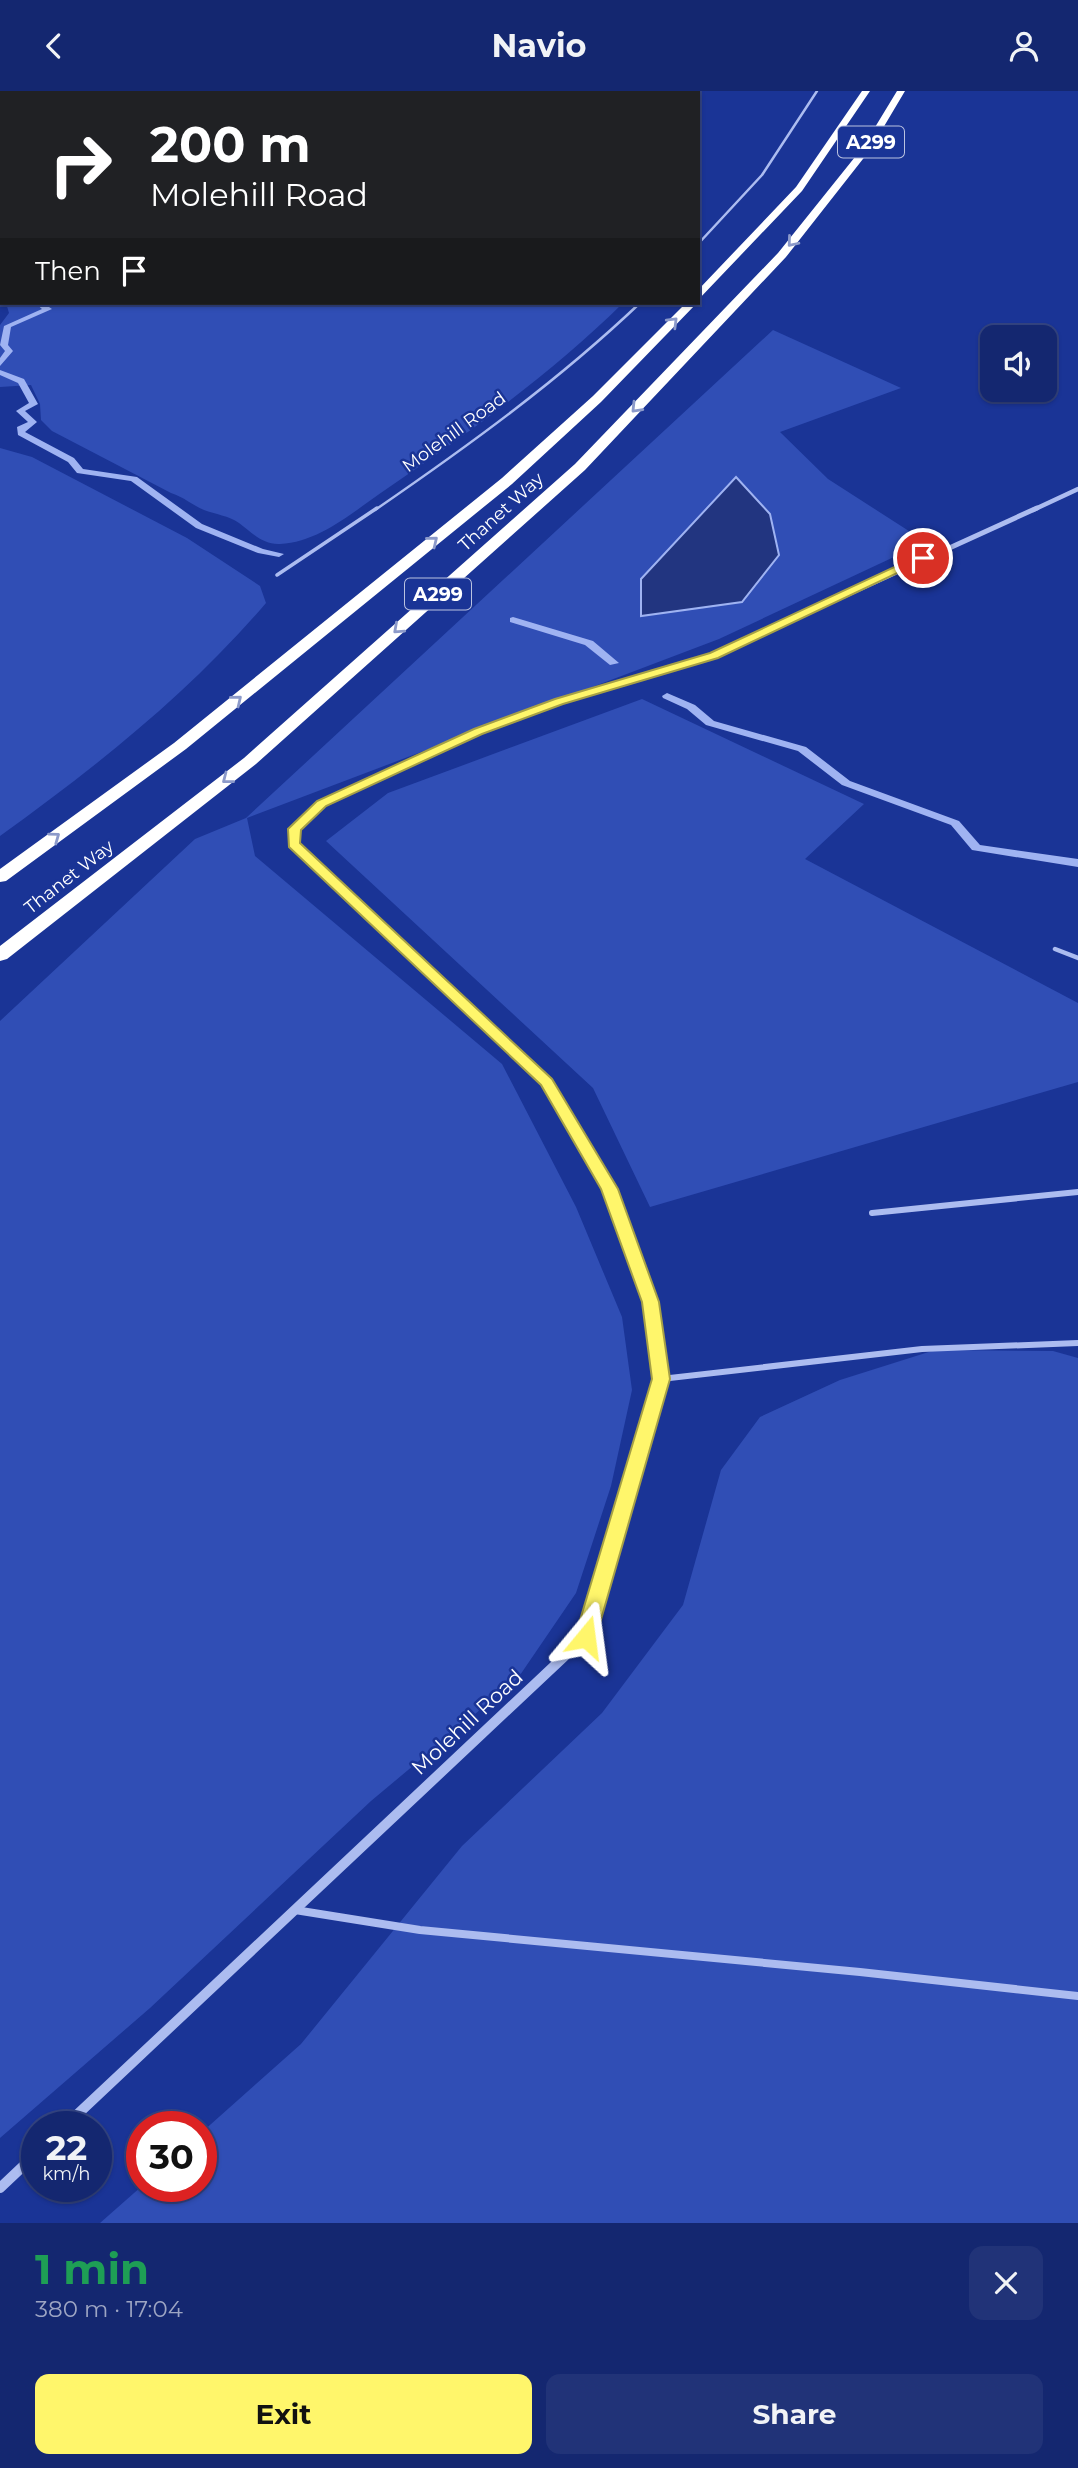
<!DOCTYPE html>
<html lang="en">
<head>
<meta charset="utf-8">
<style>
	:root { --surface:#142770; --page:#213378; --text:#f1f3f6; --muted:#9da5c3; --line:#334483; --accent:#fff66b }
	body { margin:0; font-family:Montserrat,sans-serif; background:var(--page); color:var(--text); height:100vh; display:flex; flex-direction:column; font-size:26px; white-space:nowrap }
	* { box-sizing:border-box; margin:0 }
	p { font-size:23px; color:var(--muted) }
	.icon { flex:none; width:38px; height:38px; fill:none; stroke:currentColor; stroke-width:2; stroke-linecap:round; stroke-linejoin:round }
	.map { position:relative; height:2132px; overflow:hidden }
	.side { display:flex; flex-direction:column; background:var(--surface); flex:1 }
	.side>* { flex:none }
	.guide { position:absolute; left:0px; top:0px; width:700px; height:214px; box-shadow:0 2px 5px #0004,0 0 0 2px var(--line); background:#202124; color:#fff; overflow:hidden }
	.controls { position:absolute; left:980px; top:234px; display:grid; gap:14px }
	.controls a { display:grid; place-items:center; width:77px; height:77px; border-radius:14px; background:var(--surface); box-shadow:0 2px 5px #0004,0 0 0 2px var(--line); font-size:35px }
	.speed { position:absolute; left:21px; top:2020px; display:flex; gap:14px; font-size:35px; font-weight:700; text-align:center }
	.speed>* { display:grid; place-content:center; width:91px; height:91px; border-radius:50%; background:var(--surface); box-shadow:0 2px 5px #0004,0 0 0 2px var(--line); line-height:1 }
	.speed small { font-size:18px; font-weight:400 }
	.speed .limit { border:10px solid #d22; background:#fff; color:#111 }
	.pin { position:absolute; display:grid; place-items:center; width:60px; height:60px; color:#fff; margin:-30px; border:4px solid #fff; border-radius:50%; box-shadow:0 2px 7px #0007 }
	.me { position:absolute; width:77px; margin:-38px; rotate:16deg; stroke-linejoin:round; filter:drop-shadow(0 0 5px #0008) }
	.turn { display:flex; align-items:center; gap:24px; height:147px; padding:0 35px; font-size:32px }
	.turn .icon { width:91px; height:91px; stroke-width:2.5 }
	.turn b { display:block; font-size:49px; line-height:60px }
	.then { display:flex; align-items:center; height:66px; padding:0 35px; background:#0003; gap:14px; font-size:26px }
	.round { display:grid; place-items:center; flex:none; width:74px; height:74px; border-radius:14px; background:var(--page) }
	.summary { display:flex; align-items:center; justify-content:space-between; height:119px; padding:0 35px }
	h1 { font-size:42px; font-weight:700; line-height:52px; color:#1e9e55 }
	.action { display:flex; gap:14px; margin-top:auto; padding:14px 35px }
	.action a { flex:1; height:80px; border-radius:14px; background:var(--accent); color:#111; font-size:28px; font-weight:700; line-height:80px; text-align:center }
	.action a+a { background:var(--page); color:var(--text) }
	header { display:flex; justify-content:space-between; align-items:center; height:91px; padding:0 35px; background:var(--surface); font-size:32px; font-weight:700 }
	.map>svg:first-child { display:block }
	.green { fill:#304eb5 }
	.water { fill:#223580; stroke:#9fb3f2; stroke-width:2 }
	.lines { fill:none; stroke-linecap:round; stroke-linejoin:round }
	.stream { fill:#9fb3f2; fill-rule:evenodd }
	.lane-far4 { stroke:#acbcf0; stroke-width:2.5 }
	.lane-far3 { stroke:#acbcf0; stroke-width:3.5 }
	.lane-far2 { stroke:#acbcf0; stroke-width:4.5 }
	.lane-far1 { stroke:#acbcf0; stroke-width:6 }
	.lane { stroke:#acbcf0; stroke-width:8 }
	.street-far4 { stroke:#acbcf0; stroke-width:4.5 }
	.street-far3 { stroke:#acbcf0; stroke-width:5 }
	.street-far2 { stroke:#acbcf0; stroke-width:6 }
	.street-far1 { stroke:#acbcf0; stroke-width:8 }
	.street { stroke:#acbcf0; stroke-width:10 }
	.highway { fill:#fff; fill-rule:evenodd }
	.oneway { stroke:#8c9aca }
	.route { fill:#fff66b; stroke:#a6a046; stroke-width:2 }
	.labels { text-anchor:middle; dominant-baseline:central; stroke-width:5; stroke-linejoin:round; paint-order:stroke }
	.far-street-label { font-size:18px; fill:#fff; stroke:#1a3496 }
	.shield { fill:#1a3496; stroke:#bac2e0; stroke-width:2 }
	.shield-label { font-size:19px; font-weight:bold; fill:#fff }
	.street-label { font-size:21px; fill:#fff; stroke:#1a3496 }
</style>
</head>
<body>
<header><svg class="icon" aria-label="back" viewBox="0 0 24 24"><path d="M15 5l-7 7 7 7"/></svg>Navio<svg class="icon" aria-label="person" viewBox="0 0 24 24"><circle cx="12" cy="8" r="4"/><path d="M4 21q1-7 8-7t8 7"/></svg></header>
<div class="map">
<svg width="1078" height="2132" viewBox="0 0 1078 2132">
	<rect width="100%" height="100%" fill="#1a3496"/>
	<!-- green -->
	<path class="green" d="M6 212H81L78 215 103 212H623C552 282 470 341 388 397 355 419 321 451 280 453 263 454 251 441 239 432 229 425 215 423 204 419 192 414 184 406 171 402L52 340 41 329 40 313 31 294 0 296V234L9 222Z
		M773 239 901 297 780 341 828 388 926 451 719 548 247 727 255 765 502 973 576 1116 622 1226 632 1299 611 1395 576 1502 518 1587 371 1710 150 1917 0 2047V930L195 748 246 727Z
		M0 357 32 366 187 447 260 495 266 512C189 602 96 676 0 745Z
		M642 608 864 713 805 768 1078 912V991L650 1116 593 997 326 750 388 702Z
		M935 1259 1053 1260 1078 1267V2132H100L142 2095H201V2042L301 1953 462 1755 602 1622 683 1514 721 1379 760 1326 840 1289Z"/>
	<!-- water -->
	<path class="water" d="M736 386 770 423 779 464 742 511 641 525V488Z"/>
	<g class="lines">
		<!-- stream -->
		<path class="stream" d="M0 144H2V151H0Z
			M35 212H43L52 218 11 236 8 254 13 260 0 275V267L5 260 0 254 4 235 42 218Z
			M0 279 24 288 38 313 25 320 37 331 25 341 74 367 83 378 137 386 202 433 263 458 284 463 279 466 258 462 196 437 131 390 77 382 68 371 18 344 17 336 28 331 16 320 29 312 18 292 0 284Z
			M513 526 593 550 619 572 610 574 585 554 510 531V527Z
			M667 602 695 614 714 630 806 656 850 690 959 730 980 754 1078 768V776L972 759 951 734 842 694 798 660 706 634 687 618 663 607 662 605Z"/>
		<!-- lane-far4 -->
		<path class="lane-far4" d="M698 153 762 84 817 0
			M375 419C468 355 558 290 640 212"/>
		<!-- lane-far3 -->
		<path class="lane-far3" d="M277 484 377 417"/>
		<!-- lane-far2 -->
		<path class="lane-far2" d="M1055 858 1078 867"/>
		<!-- lane-far1 -->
		<path class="lane-far1" d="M872 1122 1078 1101
			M661 1288 922 1258 1078 1252"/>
		<!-- lane -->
		<path class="lane" d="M295 1819 420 1839 860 1881 1078 1905"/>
		<!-- street-far4 -->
		<path class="street-far4" d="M1033 419 1078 398"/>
		<!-- street-far3 -->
		<path class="street-far3" d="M323 712 478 641 559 610 714 564 1037 417"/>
		<!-- street-far2 -->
		<path class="street-far2" d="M327 710 294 738V753L547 991 600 1081"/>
		<!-- street-far1 -->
		<path class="street-far1" d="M585 1547 661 1288 650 1211 610 1098 599 1080"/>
		<!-- street -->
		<path class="street" d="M65 2035 586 1545
			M0 2097 37 2062"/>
		<!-- highway -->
		<path class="highway" d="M862 0H870L802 100 698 209V199L796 96Z
			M897 0H905L870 59 786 166 585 379 256 673 7 868 0 870V855L244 667 575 373 778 162 863 56Z
			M686 212H697L601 311 512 393 186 658 6 790 0 791V778L174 652 502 387 593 305Z"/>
	</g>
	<!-- one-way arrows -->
	<defs><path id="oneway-chevron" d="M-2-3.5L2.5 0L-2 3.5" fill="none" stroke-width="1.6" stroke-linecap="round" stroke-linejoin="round" transform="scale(1.75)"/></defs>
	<g class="oneway">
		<use href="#oneway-chevron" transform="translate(792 151) rotate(130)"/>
		<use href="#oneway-chevron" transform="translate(673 231) rotate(-45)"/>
		<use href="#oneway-chevron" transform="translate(636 317) rotate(134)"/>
		<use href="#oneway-chevron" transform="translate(433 450) rotate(-39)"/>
		<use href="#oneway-chevron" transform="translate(398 538) rotate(138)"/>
		<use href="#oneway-chevron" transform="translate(237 609) rotate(-39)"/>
		<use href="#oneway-chevron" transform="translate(227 688) rotate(142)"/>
		<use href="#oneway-chevron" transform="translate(55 746) rotate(-36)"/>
	</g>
	<!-- route -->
	<path class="route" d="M920 464 929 467 718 567 563 613 482 643 326 715 301 739 300 752 552 988 618 1098 659 1211 670 1288 596 1546 593 1552 586 1554 578 1552 575 1546 652 1288 642 1211 601 1098 541 994 289 756 288 738 317 710 474 638 555 608 710 562Z"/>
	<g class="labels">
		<!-- far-street labels -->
		<g class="far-street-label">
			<text transform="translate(454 341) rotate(-36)">Molehill Road</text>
			<text transform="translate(501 421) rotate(-42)">Thanet Way</text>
			<text transform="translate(69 786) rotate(-38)">Thanet Way</text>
		</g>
		<!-- shield labels -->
		<g class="shield">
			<rect x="838" y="35.5" width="66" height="31" rx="5"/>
			<rect x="405" y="487.5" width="66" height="31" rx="5"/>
		</g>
		<g class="shield-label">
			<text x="871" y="51">A299</text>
			<text x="438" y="503">A299</text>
		</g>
		<!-- street labels -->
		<g class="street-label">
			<text transform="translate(467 1631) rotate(-43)">Molehill Road</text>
		</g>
	</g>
</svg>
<div class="controls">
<a><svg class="icon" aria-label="sound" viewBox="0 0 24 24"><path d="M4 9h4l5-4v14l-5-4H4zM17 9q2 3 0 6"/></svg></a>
</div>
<div class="speed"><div>22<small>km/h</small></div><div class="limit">30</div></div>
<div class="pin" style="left:923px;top:467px;background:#d93025"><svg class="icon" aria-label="arrive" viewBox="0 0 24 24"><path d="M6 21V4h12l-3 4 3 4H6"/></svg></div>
<svg class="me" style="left:586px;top:1546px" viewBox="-20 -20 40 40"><path d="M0-17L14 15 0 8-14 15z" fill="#fff66b" stroke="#fff" stroke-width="4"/></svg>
<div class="guide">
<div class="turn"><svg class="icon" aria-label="right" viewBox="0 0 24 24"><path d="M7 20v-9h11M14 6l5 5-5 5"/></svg><div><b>200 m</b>Molehill Road</div></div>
<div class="then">Then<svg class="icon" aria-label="arrive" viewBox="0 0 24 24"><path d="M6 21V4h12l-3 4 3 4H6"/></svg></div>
</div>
</div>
<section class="side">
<div class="summary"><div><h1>1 min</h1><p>380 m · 17:04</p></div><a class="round"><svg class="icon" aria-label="close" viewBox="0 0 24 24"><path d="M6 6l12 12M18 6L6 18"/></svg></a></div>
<div class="action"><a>Exit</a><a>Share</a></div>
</section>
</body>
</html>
